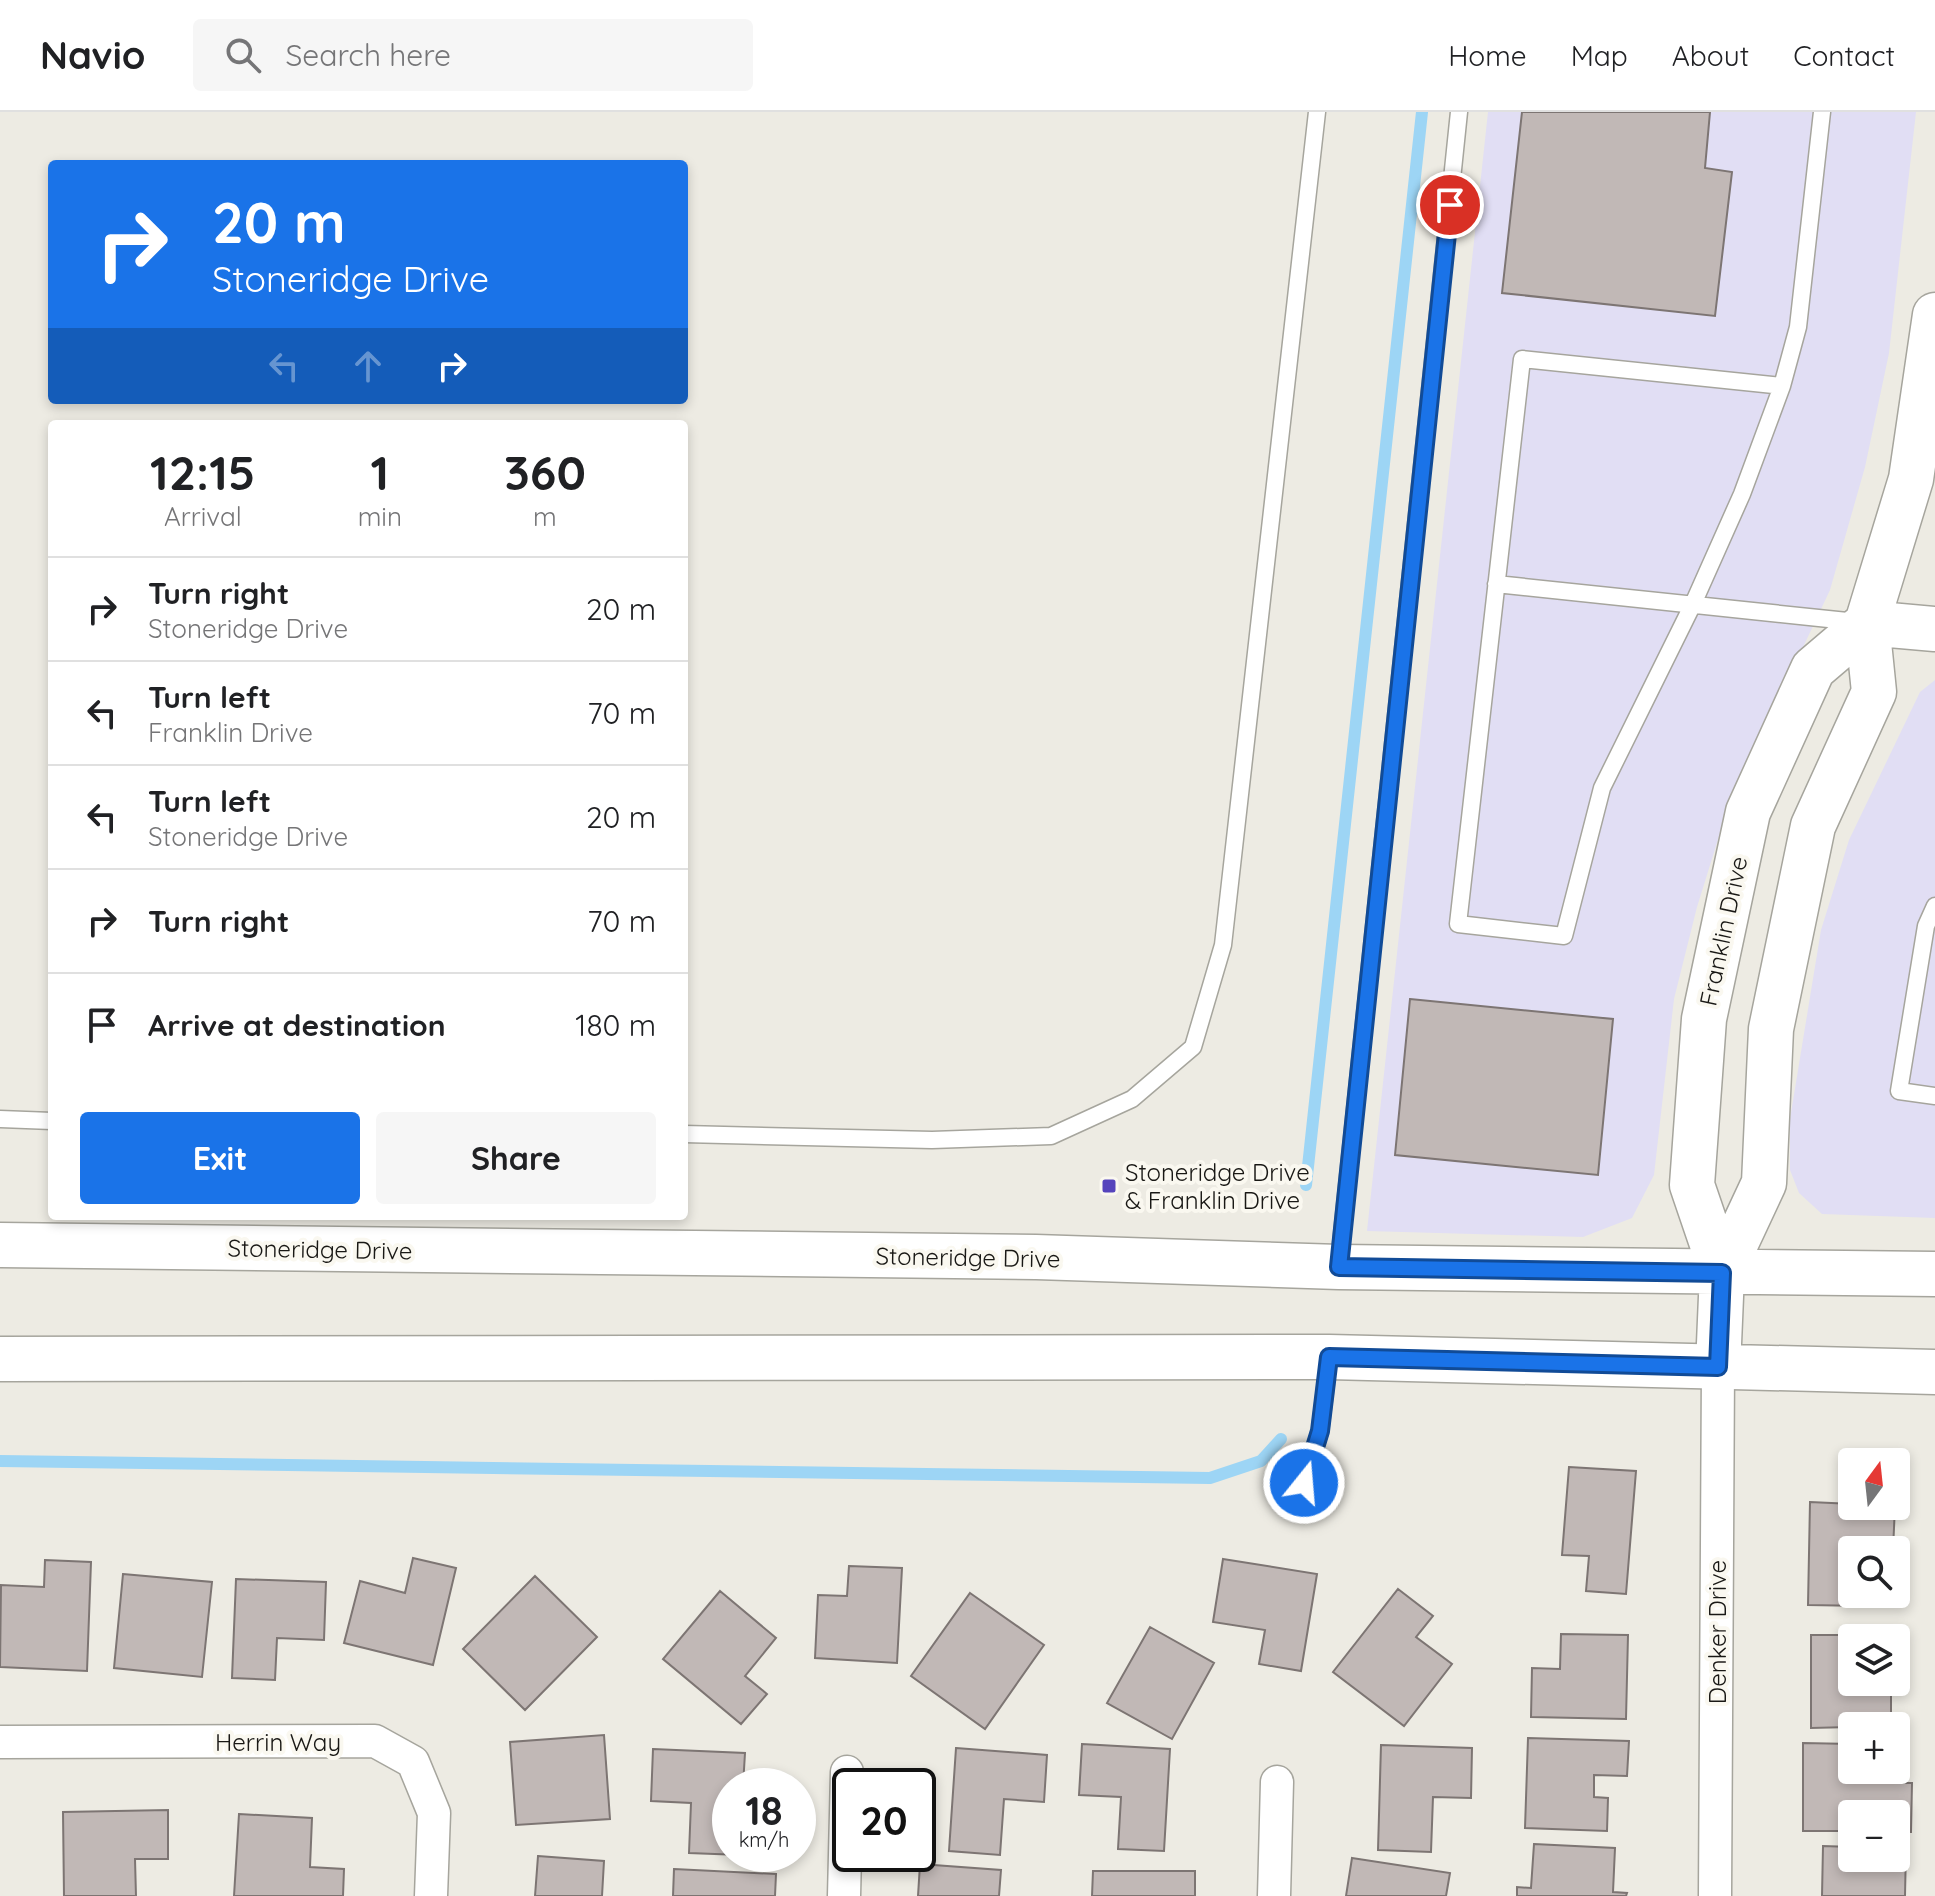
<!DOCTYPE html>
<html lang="en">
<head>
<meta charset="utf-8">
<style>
	:root { --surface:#fff; --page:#f6f6f6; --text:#202124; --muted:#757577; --line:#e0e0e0; --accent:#1a73e8 }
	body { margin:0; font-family:Quicksand,sans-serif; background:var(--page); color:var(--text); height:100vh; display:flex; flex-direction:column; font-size:30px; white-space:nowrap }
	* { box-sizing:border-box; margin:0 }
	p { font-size:26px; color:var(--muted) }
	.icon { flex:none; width:44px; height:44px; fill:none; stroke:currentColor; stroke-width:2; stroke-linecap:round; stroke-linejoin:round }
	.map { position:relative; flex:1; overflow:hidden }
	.details { position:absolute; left:48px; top:308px; width:640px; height:800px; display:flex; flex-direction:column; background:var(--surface); border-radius:8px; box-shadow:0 4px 12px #0003 }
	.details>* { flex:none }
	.guide { position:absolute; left:48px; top:48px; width:640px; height:244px; border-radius:8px; box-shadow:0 4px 12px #0003; background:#1a73e8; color:#fff; overflow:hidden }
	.needle { width:52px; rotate:15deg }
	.buttons { position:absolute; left:1838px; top:1336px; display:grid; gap:16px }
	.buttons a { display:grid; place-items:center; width:72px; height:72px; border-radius:8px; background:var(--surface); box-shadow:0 4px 12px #0003; font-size:40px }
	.speed { position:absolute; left:712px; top:1656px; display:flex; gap:16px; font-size:40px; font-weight:700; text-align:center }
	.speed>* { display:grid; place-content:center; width:104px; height:104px; border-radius:50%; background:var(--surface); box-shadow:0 4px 12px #0003; line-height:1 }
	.speed small { font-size:20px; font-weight:400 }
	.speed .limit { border:4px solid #111; border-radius:12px; background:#fff; color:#111 }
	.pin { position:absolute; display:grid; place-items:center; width:68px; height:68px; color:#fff; margin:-34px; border:4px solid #fff; border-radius:50%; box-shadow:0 2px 8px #0007 }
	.me { position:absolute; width:88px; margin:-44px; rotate:17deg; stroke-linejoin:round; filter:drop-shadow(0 0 6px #0008) }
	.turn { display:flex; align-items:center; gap:28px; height:168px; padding:0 32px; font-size:36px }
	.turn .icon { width:104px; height:104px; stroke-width:2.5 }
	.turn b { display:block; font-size:56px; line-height:68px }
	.lanes { display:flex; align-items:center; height:76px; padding:0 32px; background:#0003; justify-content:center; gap:40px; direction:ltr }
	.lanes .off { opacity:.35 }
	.eta { display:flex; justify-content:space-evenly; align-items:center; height:136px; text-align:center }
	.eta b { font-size:48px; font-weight:700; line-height:56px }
	.cta { display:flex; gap:16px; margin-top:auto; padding:16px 32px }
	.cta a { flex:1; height:92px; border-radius:8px; background:var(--accent); color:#fff; font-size:32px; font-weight:700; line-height:92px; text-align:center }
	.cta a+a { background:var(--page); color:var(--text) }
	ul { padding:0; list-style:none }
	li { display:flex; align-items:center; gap:24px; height:104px; padding:0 32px; border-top:2px solid var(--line) }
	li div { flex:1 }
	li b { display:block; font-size:30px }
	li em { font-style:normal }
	header { display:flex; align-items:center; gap:48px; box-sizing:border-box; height:112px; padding:0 40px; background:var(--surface); border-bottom:2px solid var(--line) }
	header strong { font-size:38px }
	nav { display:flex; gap:44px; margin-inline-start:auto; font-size:28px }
	.search { width:560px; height:72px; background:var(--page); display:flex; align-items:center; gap:20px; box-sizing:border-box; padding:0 28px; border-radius:8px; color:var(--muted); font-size:30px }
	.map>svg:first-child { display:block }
	.commercial { fill:#e1def4 }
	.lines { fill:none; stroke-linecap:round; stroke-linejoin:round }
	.stream { stroke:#9dd5f5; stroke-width:12 }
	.building { fill:#c1b8b6; stroke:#7d7573; stroke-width:2 }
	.lane-casing { stroke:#a6a59d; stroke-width:19 }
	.street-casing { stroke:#a6a59d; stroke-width:35 }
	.secondary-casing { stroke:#a6a59d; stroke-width:47 }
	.lane { stroke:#fff; stroke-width:16 }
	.street { stroke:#fff; stroke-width:32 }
	.secondary { stroke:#fff; stroke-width:44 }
	.route-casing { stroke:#114b97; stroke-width:20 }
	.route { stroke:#1a73e8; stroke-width:14 }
	.poi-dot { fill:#5544bc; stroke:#faf8f0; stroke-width:3 }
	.labels { text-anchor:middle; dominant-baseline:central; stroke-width:8; stroke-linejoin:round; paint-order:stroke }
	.street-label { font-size:24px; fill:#191815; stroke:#faf8f0 }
	.poi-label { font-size:24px; fill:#191815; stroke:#faf8f0; text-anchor:start }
</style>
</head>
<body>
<header>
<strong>Navio</strong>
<div class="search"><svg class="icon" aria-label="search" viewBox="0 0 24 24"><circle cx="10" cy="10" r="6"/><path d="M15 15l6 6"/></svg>Search here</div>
<nav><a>Home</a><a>Map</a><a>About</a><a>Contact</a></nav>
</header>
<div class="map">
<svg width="1935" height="1784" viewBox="0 0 1935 1784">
	<rect width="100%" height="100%" fill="#edebe3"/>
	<!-- commercial -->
	<path class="commercial" d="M1488 0H1916L1889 241 1865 355 1830 478 1729 692 1697 795 1674 887 1654 1063 1632 1106 1583 1125 1367 1119Z
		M1935 568V1106L1822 1102 1799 1081 1790 1058V1007L1821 818 1849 728 1920 580Z"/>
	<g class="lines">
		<!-- stream -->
		<path class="stream" d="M1306 1073 1422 0
			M0 1349 1210 1366 1261 1349 1281 1327"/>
	</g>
	<!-- building -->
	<path class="building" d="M1522 0H1710L1705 56 1732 60 1715 204 1502 181Z
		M1410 887 1613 907 1598 1063 1395 1043Z
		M1569 1355 1636 1359 1626 1482 1586 1479 1589 1444 1562 1443Z
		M1810 1390 1895 1394 1893 1438H1852V1482H1865V1494L1808 1493Z
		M413 1446 456 1456 433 1553 344 1531 360 1469 405 1481Z
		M1223 1447 1317 1462 1301 1559 1259 1552 1265 1518 1213 1510Z
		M45 1448 91 1450 87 1559 0 1555 1 1473 44 1475Z
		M849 1454 902 1456 897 1551 815 1546 818 1483 847 1484Z
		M123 1462 212 1470 202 1565 114 1556Z
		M535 1464 597 1525 525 1598 463 1537Z
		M236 1467 326 1470 324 1528 277 1526 275 1568 232 1566Z
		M1398 1477 1433 1504 1416 1525 1452 1552 1404 1614 1333 1560Z
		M720 1479 776 1526 745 1564 767 1582 741 1612 663 1547Z
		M970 1481 1044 1533 985 1617 911 1564Z
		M1150 1515 1214 1551 1172 1627 1107 1591Z
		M1561 1522 1628 1523 1626 1607 1531 1605 1532 1556 1560 1557Z
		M1811 1523H1909V1563H1896V1526H1852V1570H1891V1614L1811 1616Z
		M604 1623 610 1707 516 1713 510 1630Z
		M1528 1626 1629 1629 1627 1664 1594 1663V1685L1608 1686 1607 1719 1525 1716Z
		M1803 1631 1852 1632V1658H1889V1671H1912L1911 1720H1896V1702H1852V1719H1803Z
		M1082 1632 1170 1637 1164 1739 1118 1737 1121 1685 1079 1683Z
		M1381 1633 1472 1636 1471 1686 1433 1685 1431 1740 1378 1738Z
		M956 1636 1047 1643 1044 1690 1004 1687 1000 1743 949 1739Z
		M653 1637 745 1641 743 1674H730V1742L741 1743 689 1741 691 1691 651 1689Z
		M168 1698V1747H135L136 1784H64L63 1700Z
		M239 1702 312 1706 310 1755 344 1757 343 1784H234Z
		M1534 1732 1615 1736 1613 1780 1627 1781 1626 1784H1517V1775L1531 1776Z
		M1823 1734 1852 1735V1746H1896V1736H1906L1905 1784H1822Z
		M538 1744 604 1749 602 1784H535Z
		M1352 1746 1450 1761 1446 1784H1346Z
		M920 1752 1001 1758 999 1784H918Z
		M674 1757 776 1762 775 1784H673Z
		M1093 1759H1195V1784H1092Z"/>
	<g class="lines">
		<defs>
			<path id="lane" d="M1782 274 1522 247 1458 812 1564 824 1602 676 1693 492 1742 382 1782 274 1798 215 1822 0
				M1496 472 1857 510
				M1935 794 1926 814 1899 979 1935 984
				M0 1007 52 1009
				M684 1022 932 1028 1051 1024 1132 987 1193 935 1223 833 1317 0
				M1339 1152 1459 0
				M1304 1371 1320 1319 1329 1246"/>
			<path id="street" d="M0 1630 375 1629 413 1650 434 1701 431 1784
				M844 1784 847 1660
				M1274 1784 1277 1670
				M1715 1784 1718 1255"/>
			<path id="secondary" d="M1867 511 1935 517
				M0 1133 1036 1145 1339 1155 1935 1162
				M1722 1161 1764 1071 1771 917 1813 714 1874 580 1867 511 1911 367 1935 203
				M0 1247 1329 1245 1935 1260
				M1718 1255 1722 1161 1692 1073 1704 907 1748 700 1813 557 1867 511"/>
		</defs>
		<!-- lane casing -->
		<use href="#lane" class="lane-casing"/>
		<!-- street casing -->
		<use href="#street" class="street-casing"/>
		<!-- secondary casing -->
		<use href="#secondary" class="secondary-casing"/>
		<!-- lane -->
		<use href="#lane" class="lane"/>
		<!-- street -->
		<use href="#street" class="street"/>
		<!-- secondary -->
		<use href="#secondary" class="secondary"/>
	</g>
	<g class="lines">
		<defs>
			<path id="route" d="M1304 1371 1320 1319 1329 1245 1718 1255 1722 1161 1339 1155 1450 93"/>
		</defs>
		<!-- route casing -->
		<use href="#route" class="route-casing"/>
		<!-- route -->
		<use href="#route" class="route"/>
	</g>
	<!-- markers -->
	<rect class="poi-dot" x="1101" y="1066" width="16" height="16" rx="4"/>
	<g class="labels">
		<!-- street labels -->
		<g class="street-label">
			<text transform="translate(1723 819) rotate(-78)">Franklin Drive</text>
			<text transform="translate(320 1137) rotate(1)">Stoneridge Drive</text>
			<text transform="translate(968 1145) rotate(1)">Stoneridge Drive</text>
			<text transform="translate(1717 1520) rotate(-90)">Denker Drive</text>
			<text x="278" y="1630">Herrin Way</text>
		</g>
		<!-- poi labels -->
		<g class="poi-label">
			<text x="1125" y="1060">Stoneridge Drive<tspan x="1125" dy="28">&amp; Franklin Drive</tspan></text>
		</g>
	</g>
</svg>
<div class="buttons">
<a><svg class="needle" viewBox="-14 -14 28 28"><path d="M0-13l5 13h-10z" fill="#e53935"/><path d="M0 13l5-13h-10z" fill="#757577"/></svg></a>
<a><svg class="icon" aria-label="search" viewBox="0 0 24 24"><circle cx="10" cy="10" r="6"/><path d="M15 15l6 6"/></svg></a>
<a><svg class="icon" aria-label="layers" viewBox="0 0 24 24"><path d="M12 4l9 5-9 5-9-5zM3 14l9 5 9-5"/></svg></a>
<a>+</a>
<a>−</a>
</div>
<div class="speed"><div>18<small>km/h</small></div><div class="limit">20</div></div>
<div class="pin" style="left:1450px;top:93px;background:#d93025"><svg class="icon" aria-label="arrive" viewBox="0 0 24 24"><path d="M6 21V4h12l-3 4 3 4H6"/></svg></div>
<svg class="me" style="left:1304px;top:1371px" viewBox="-20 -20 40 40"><circle r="17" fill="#1a73e8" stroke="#fff" stroke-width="3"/><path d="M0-11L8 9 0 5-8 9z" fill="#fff"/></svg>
<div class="guide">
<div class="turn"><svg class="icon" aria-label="right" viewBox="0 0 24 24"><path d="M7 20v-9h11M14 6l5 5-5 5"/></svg><div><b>20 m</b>Stoneridge Drive</div></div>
<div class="lanes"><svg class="icon off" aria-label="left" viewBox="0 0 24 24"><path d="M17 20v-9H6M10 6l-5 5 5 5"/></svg><svg class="icon off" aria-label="ahead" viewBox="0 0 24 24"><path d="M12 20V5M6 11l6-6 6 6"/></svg><svg class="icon" aria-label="right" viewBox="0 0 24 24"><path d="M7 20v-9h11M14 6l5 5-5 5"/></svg></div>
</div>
<section class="details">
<div class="eta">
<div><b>12:15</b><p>Arrival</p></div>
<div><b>1</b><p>min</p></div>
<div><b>360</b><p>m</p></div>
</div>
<ul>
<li><svg class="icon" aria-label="right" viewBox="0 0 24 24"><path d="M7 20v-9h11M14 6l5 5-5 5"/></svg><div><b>Turn right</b><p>Stoneridge Drive</p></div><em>20 m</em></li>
<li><svg class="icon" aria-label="left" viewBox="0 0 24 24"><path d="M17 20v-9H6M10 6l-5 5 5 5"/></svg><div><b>Turn left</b><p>Franklin Drive</p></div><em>70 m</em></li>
<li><svg class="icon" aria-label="left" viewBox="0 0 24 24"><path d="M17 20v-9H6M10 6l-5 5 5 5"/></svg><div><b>Turn left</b><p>Stoneridge Drive</p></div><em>20 m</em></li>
<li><svg class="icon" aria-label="right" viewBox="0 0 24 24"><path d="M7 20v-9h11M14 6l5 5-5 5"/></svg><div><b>Turn right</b></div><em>70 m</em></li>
<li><svg class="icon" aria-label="arrive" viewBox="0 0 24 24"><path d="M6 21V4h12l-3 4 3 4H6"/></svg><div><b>Arrive at destination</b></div><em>180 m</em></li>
</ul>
<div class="cta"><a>Exit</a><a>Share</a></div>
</section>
</div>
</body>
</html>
